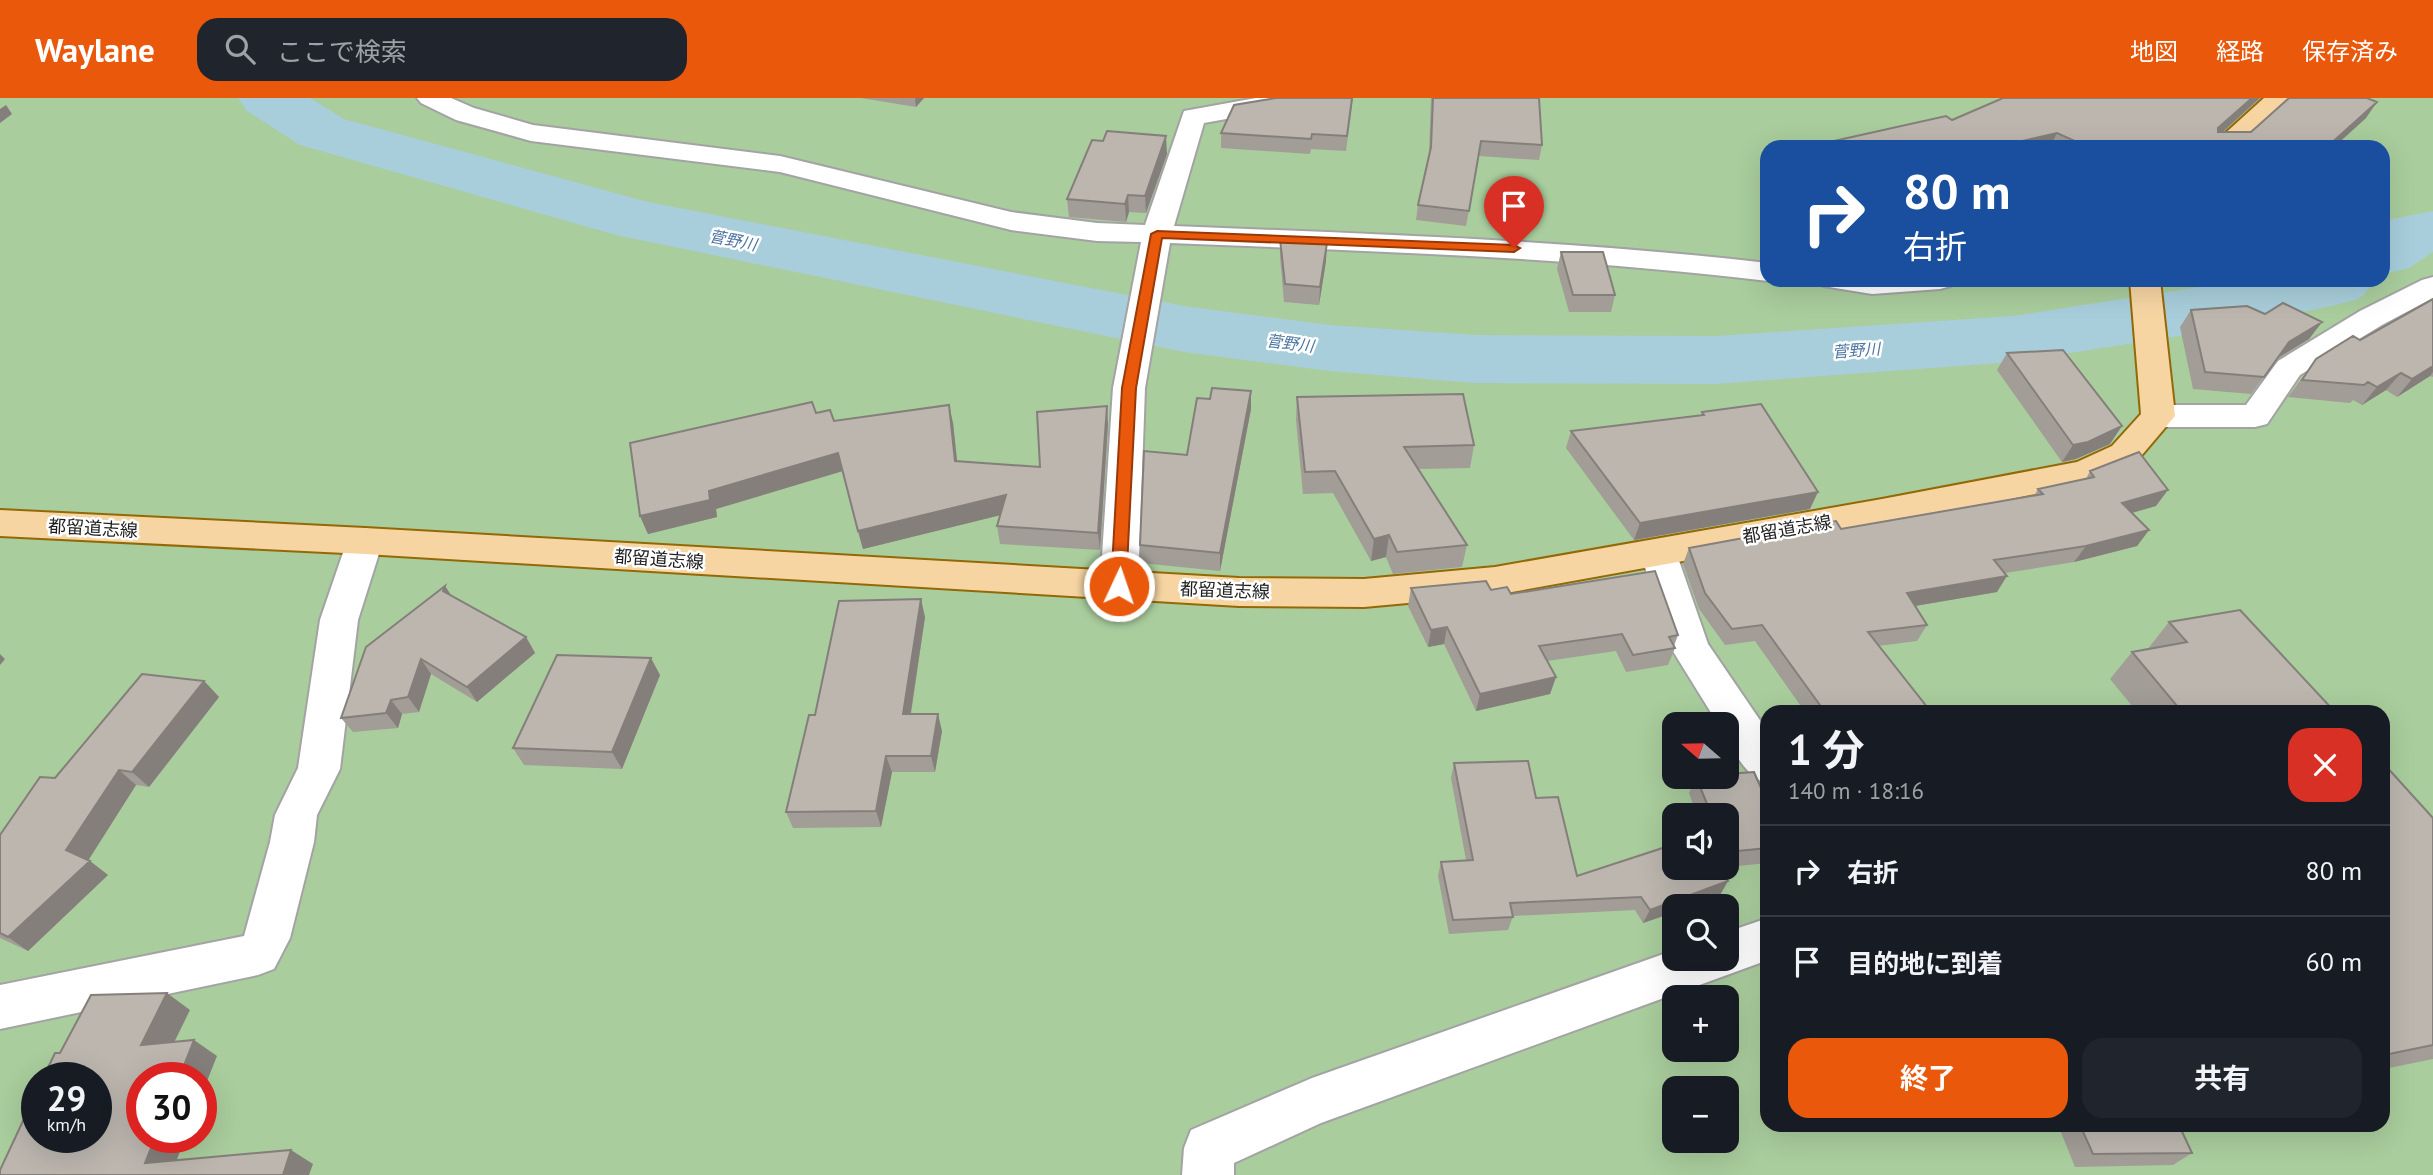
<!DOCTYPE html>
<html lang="ja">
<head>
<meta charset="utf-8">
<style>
	:root { --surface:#171b24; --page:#20242c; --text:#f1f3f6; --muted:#9ea1a6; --line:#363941; --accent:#ea580c }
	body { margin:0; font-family:"PT Sans","Noto Sans JP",sans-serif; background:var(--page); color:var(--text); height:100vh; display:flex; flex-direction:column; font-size:26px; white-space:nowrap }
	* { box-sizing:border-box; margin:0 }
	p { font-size:23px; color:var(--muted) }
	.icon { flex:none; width:38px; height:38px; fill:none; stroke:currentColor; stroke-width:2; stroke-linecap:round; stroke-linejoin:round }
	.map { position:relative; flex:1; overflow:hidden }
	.details { position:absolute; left:1760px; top:607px; width:630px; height:427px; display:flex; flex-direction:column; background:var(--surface); border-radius:21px; box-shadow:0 7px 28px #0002 }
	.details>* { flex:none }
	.hud { position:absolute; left:1760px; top:42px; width:630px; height:147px; border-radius:21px; box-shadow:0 7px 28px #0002; background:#1a4fa0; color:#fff; overflow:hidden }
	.needle { width:46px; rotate:290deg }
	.tools { position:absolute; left:1662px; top:614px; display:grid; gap:14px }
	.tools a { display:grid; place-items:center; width:77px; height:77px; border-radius:14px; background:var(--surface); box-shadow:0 7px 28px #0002; font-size:35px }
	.speed { position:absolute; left:21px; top:964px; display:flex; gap:14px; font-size:35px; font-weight:700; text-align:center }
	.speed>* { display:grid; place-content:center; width:91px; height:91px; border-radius:50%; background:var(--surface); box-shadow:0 7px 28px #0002; line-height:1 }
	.speed small { font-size:18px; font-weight:400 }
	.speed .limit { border:10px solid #d22; background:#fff; color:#111 }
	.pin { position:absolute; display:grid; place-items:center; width:60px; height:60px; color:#fff; margin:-72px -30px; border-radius:50% 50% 50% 0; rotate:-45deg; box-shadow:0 0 7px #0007 }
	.pin .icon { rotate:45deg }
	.me { position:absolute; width:77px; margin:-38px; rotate:3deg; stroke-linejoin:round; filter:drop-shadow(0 0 5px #0008) }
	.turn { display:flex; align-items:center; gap:24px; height:147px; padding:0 28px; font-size:32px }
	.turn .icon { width:91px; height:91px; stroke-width:2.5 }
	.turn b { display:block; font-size:49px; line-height:60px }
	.round { display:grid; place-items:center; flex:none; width:74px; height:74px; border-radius:21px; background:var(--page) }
	.summary { display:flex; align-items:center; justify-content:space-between; height:119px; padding:0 28px }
	h1 { font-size:42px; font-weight:700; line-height:52px }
	.button { display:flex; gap:14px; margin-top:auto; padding:14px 28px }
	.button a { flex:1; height:80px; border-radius:21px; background:var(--accent); color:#fff; font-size:28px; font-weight:700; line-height:80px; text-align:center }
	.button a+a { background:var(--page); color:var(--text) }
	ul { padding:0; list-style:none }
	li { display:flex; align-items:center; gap:21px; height:91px; padding:0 28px; border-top:2px solid var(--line) }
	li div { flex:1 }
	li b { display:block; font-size:26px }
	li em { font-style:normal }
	header { display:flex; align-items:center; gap:42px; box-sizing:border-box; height:98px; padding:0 35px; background:var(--accent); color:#fff }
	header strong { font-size:33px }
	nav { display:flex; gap:38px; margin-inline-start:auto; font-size:24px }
	.search { width:490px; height:63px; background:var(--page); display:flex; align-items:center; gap:18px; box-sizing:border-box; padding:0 24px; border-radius:21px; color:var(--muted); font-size:26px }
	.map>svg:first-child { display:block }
	.forest { fill:#a9cd9d; fill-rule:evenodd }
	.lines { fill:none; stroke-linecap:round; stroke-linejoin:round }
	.river { fill:#a8cedb; fill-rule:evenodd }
	.minor-casing { stroke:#a3a3a3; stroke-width:4 }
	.primary-casing { stroke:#936907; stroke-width:4 }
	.minor { fill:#fff; fill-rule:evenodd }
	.primary { fill:#f7d5a3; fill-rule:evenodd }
	.wall { fill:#a29d96 }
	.shaded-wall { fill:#847f7a }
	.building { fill:#bcb6af; stroke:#847f7a; stroke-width:2 }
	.route { fill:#ea580c; stroke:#983908; stroke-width:2 }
	.labels { text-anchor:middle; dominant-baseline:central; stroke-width:5; stroke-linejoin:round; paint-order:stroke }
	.far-water-label { font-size:16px; font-style:italic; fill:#4d75a2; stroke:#fff }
	.street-label { font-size:18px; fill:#1f1f1f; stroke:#fff }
</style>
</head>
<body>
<header>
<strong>Waylane</strong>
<div class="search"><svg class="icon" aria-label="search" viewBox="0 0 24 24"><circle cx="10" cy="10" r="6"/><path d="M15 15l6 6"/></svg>ここで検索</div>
<nav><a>地図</a><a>経路</a><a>保存済み</a></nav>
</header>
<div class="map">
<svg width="2433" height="1077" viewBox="0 0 2433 1077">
	<rect width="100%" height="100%" fill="#efece6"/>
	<!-- forest -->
	<path class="forest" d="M0 0H2433V1077H0ZM1768 49H2384V182H1768ZM1768 614H2384V1027H1768ZM1675 626H1727V679H1675ZM1675 718H1727V770H1675ZM1675 808H1727V861H1675ZM1675 900H1727V952H1675ZM37 980H96V1040H37ZM142 980H201V1040H142ZM1675 990H1727V1043H1675Z"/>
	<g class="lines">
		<!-- river -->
		<path class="river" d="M238 0H310L344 21 648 104 1184 208 1330 227 1475 237 1715 238 2013 218 2245 182H2374L2364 197 2356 202 2331 208 2198 235 2013 264 1715 286 1475 285 1330 273 1184 254 616 137 300 47 247 13Z
			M2433 113V154L2409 170 2384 176V126L2392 121Z"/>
		<defs>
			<path id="minor" d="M417 0H451L474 10 533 27 780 58 1011 114 1097 125 1145 127 1184 13 1256 0H1312L1308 5 1299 8 1204 25 1174 128C1372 136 1570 142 1768 165V182H1772L1768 183C1569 159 1370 153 1170 145L1145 290 1138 488 1132 498 1119 502 1106 498 1100 488 1113 290 1141 144 1097 143 1011 132 780 74 531 43 456 22 421 5Z
				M2433 179V200L2382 227 2300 277 2267 326 2255 329H2158L2146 326 2141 318 2146 310 2158 307H2246L2278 263 2360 213 2422 182Z
				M1819 182H1955L1951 188 1940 191 1872 196 1823 188Z
				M365 430 378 434 383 443 358 522 340 671 317 717 314 744 290 840 274 871 258 877 0 931V887L244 838 270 744 275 717 298 670 320 522 347 443 352 434Z
				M1658 441 1671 445 1676 454 1708 546 1768 634V686C1746 679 1727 649 1727 626H1718L1671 550 1640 454 1645 445Z
				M1768 820V862L1321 1025 1234 1065V1077H1182L1184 1050 1191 1032 1312 980 1675 852V861H1727V834Z"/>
			<path id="primary" d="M2264 0H2292L2239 49H2210Z
				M2130 182H2160L2175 318 2136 364 2085 386 1882 427 1495 497 1364 509 1239 508 365 456 0 438V412L365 430 1239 480 1364 481 1495 469 1882 401 2077 364 2112 348 2141 316Z"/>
		</defs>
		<!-- minor casing -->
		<use href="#minor" class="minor-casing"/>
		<!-- primary casing -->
		<use href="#primary" class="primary-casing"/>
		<!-- minor -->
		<use href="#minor" class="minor"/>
		<!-- primary -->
		<use href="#primary" class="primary"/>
	</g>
	<!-- wall -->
	<path class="wall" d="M861 0H924L916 9Z
		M1353 0 1346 53 1311 51 1310 56 1221 50V35Z
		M1431 0H1539L1542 47 1539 62 1479 58 1466 128 1416 122 1418 107 1429 56Z
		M2003 0H2260L2223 34H2251L2366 20 2334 49H1807L1952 22Z
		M1167 56 1146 115 1129 114 1126 124 1069 119 1067 101Z
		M1280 141 1326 163 1319 207 1284 204 1280 159Z
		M1561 154 1615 197 1611 214H1569L1557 171Z
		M2433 201V279L2430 278 2397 299 2386 292 2362 307 2353 302 2350 305 2288 299 2316 261 2360 242Z
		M2191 212 2265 216 2322 224 2309 241 2277 261 2251 296 2193 291 2180 229Z
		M2007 255 2110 346 2076 361 2062 364 1997 272Z
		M1297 299 1474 347 1470 370 1418 371 1467 447 1462 469 1393 476 1386 459 1371 463 1333 395 1303 396 1296 322Z
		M1251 311 1220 473 1141 465 1140 447 1187 357Z
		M1702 314 1810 411 1634 442 1566 350 1571 333 1701 317Z
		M816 315 834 323 953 325 957 363 1040 369 1108 326 1100 452 1000 446 997 428 1001 417 863 451 842 373 716 411 717 419 648 436 640 418Z
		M2090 373 2156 408 2132 415 2149 432 2137 448 2074 464 2005 475 1997 494 1915 508 1927 527 1917 543 1878 548 1931 614H1805L1755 543 1725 547 1699 511 1683 466 1689 450 1841 431 2034 398 2038 391 2086 381Z
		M445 488 451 498 526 539 535 555 477 604 431 576 419 614 402 616 398 630 353 634 341 620Z
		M1411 490 1491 492 1678 537 1674 548 1675 550 1668 567 1626 574 1616 553 1547 563 1556 579 1550 596 1476 613 1444 546 1428 549 1408 508Z
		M925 519 911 616 942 633 935 674H892L881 729 793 730 786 714 815 617Z
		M2169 524 2335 614H2137L2110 581 2132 554 2147 552Z
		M660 577 622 671 524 667 513 650Z
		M204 583 219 599 149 689 136 687 88 762 108 777 28 853 0 840V737L55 680Z
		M1454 665 1536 700 1577 778 1728 783 1720 797 1689 808H1675V814L1643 825 1635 812 1513 818 1508 832 1449 836 1438 778 1441 764 1466 762 1451 680Z
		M2384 666 2433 720V961L2384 971Z
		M1696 679 1768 706V765L1727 769V718H1697L1689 695Z
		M2058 1027H2179L2192 1055 2173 1067 2075 1069Z"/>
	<!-- shaded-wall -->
	<path class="shaded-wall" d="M915 0H924L916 9Z
		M2252 0H2260L2208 47 2218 30Z
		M2377 4 2366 20 2334 49H2327Z
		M6 7 12 16 0 25V11Z
		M2057 35 2050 49H1997Z
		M1166 38 1167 56 1146 115 1145 98Z
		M1128 97 1129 114 1126 124 1125 106Z
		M1327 145 1326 163 1319 207 1320 189Z
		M2322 224 2309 241 2276 261 2289 244Z
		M2433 268V274L2430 278 2397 299 2412 281Z
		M2401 275 2386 292 2362 307 2377 289Z
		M1251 293V311L1220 473V455Z
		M949 307 953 325 959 381 955 363Z
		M1107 308 1108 326 1100 452 1098 435Z
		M2122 328 2110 346 2076 361 2062 364 2073 347Z
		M838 355 843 373 716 411 717 419 648 436 640 418 709 393Z
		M2168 392 2156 408 2110 421 2122 405Z
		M1818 394 1810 411 1634 442 1640 425Z
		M1006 397 1009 415 863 451 858 433Z
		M2149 432 2137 448 2074 464 2086 448Z
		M1389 437 1386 459 1371 463 1374 441Z
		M2007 478 1997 494 1897 511 1907 495Z
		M445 488 455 503 443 493Z
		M921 501 925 519 908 633 903 616Z
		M1447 529 1444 546 1428 549 1431 532Z
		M526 539 535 555 477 604 467 589Z
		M0 556 5 561 0 567Z
		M651 560 660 577 622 671 612 654Z
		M421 561 431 576 419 614 408 599Z
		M1556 579 1550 596 1476 613 1480 596Z
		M204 583 219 599 149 689 132 674Z
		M391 602 402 616 398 630 386 615Z
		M938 616 942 633 935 674 931 658Z
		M886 658 892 674 881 729 876 713Z
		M119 672 136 687 86 766 90 763 108 777 28 853 8 839 66 752Z
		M1728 783 1720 797 1689 808H1675V814L1643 825 1650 812Z
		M167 895 190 912 165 963 141 947Z
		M194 942 217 958 201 998V980H179Z
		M155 1040H185L171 1077 145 1065Z
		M291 1052 313 1066 309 1077H283Z"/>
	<!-- building -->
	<path class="building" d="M1276 0H1352L1347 38 1312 36 1311 41 1221 35 1234 7Z
		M1433 0H1539L1542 47 1481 43 1469 113 1418 107 1431 49Z
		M2003 0H2252L2218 30V34H2251L2289 0H2367L2377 4 2327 49H2088L2057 35 1997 49H1807L1946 18 1952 22Z
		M1107 33 1166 38 1145 98 1128 97 1125 106 1067 101 1092 42 1103 43Z
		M1280 141 1327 145 1320 189 1285 186Z
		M1561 154H1603L1615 197H1573Z
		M2433 201V268L2412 281 2401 275 2377 289 2368 284 2364 287 2302 282 2316 261 2353 238 2360 242Z
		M2283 205 2322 224 2289 244 2264 279 2205 274 2191 212 2247 208 2265 216Z
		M2063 252 2122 328 2088 344 2073 347 2007 255Z
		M1212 290 1251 293 1220 455 1140 447 1144 353 1187 357 1197 300 1210 301Z
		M1463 296 1474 347 1404 349 1467 447 1397 454 1389 437 1374 441 1335 373 1305 374 1297 299Z
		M812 304 816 315 830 312 834 323 949 307 955 363 1040 369 1037 314 1107 308 1098 435 997 428 1006 397 858 433 838 355 709 393 710 402 640 418 630 345Z
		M1761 306 1818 394 1640 425 1571 333 1704 317 1702 314Z
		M2139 354 2168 392 2122 405 2149 432 2086 448 1994 462 2007 478 1907 495 1927 527 1868 534 1931 614H1825L1762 527 1732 531 1705 495 1689 450 1836 423 1841 431 2043 396 2038 391 2094 379 2090 373Z
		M1655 473 1678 537 1669 539 1675 550 1633 557 1622 536 1539 548 1556 579 1480 596 1447 529 1431 532 1411 490 1486 483 1491 492 1507 489 1511 496Z
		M445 488 443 493 526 539 467 589 421 561 408 599 391 602 386 615 341 620 366 549Z
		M921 501 903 616H938L931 658H886L876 713 786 714 809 617H815L839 503Z
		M2240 512 2335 614H2182L2132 554 2187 544 2169 524Z
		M557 557 651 560 612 654 513 650Z
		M142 576 204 583 132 674 119 672 66 752 90 763 8 839 0 835V737L40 679 55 680Z
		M1980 609 1988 614H1975Z
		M1528 663 1536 700 1558 699 1577 778 1675 746V770H1719L1728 783 1650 812 1641 799 1510 805 1513 819 1453 822 1441 764 1473 762 1454 665Z
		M2384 666 2433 720V947L2384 957Z
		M1754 674 1768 706V750L1727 754V718H1712L1696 679H1727V676Z
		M167 895 141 947 194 942 179 980H142V1040H155L145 1065 291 1052 283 1077H0V1072L37 993V1040H96V980H43L55 955H60L91 897Z
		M2080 1027H2179L2192 1055 2093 1056Z"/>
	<!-- route -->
	<path class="route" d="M1157 133 1514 147 1520 150 1514 154 1162 140 1136 290 1126 488 1119 494 1111 488 1122 290 1151 136Z"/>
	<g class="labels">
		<!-- far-water labels -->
		<g class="far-water-label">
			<text transform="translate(733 142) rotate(11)">菅野川</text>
			<text transform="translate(1290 245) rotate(7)">菅野川</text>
			<text transform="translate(1856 252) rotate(-4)">菅野川</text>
		</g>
		<!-- street labels -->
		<g class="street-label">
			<text transform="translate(93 430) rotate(3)">都留道志線</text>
			<text transform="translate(1787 431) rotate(-10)">都留道志線</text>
			<text transform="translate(659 461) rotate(4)">都留道志線</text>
			<text transform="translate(1225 492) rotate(2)">都留道志線</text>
		</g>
	</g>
</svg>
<div class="tools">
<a><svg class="needle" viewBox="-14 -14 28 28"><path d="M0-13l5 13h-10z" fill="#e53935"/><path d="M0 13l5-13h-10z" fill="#9ea1a6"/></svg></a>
<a><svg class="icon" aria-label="sound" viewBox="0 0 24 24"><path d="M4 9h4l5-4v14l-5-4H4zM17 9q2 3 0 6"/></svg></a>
<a><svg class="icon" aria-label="search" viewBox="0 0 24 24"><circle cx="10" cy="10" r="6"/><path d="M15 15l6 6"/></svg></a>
<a>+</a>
<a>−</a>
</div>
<div class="speed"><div>29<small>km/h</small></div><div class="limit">30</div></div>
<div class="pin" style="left:1514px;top:150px;background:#d93025"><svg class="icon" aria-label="arrive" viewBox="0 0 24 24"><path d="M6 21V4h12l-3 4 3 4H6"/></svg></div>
<svg class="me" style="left:1119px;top:488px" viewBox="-20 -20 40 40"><circle r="17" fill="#ea580c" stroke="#fff" stroke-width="3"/><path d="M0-11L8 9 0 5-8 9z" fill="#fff"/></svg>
<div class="hud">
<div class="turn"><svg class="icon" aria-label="right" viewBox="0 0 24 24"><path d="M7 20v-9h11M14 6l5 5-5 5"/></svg><div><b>80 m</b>右折</div></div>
</div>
<section class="details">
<div class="summary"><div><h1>1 分</h1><p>140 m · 18:16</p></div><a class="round" style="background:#d93025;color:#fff"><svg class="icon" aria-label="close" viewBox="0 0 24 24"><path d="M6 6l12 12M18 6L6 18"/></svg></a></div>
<ul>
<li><svg class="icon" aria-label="right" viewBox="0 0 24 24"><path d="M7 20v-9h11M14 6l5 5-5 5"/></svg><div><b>右折</b></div><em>80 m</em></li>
<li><svg class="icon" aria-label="arrive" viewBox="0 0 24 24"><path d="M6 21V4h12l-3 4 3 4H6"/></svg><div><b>目的地に到着</b></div><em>60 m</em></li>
</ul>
<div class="button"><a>終了</a><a>共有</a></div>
</section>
</div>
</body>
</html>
